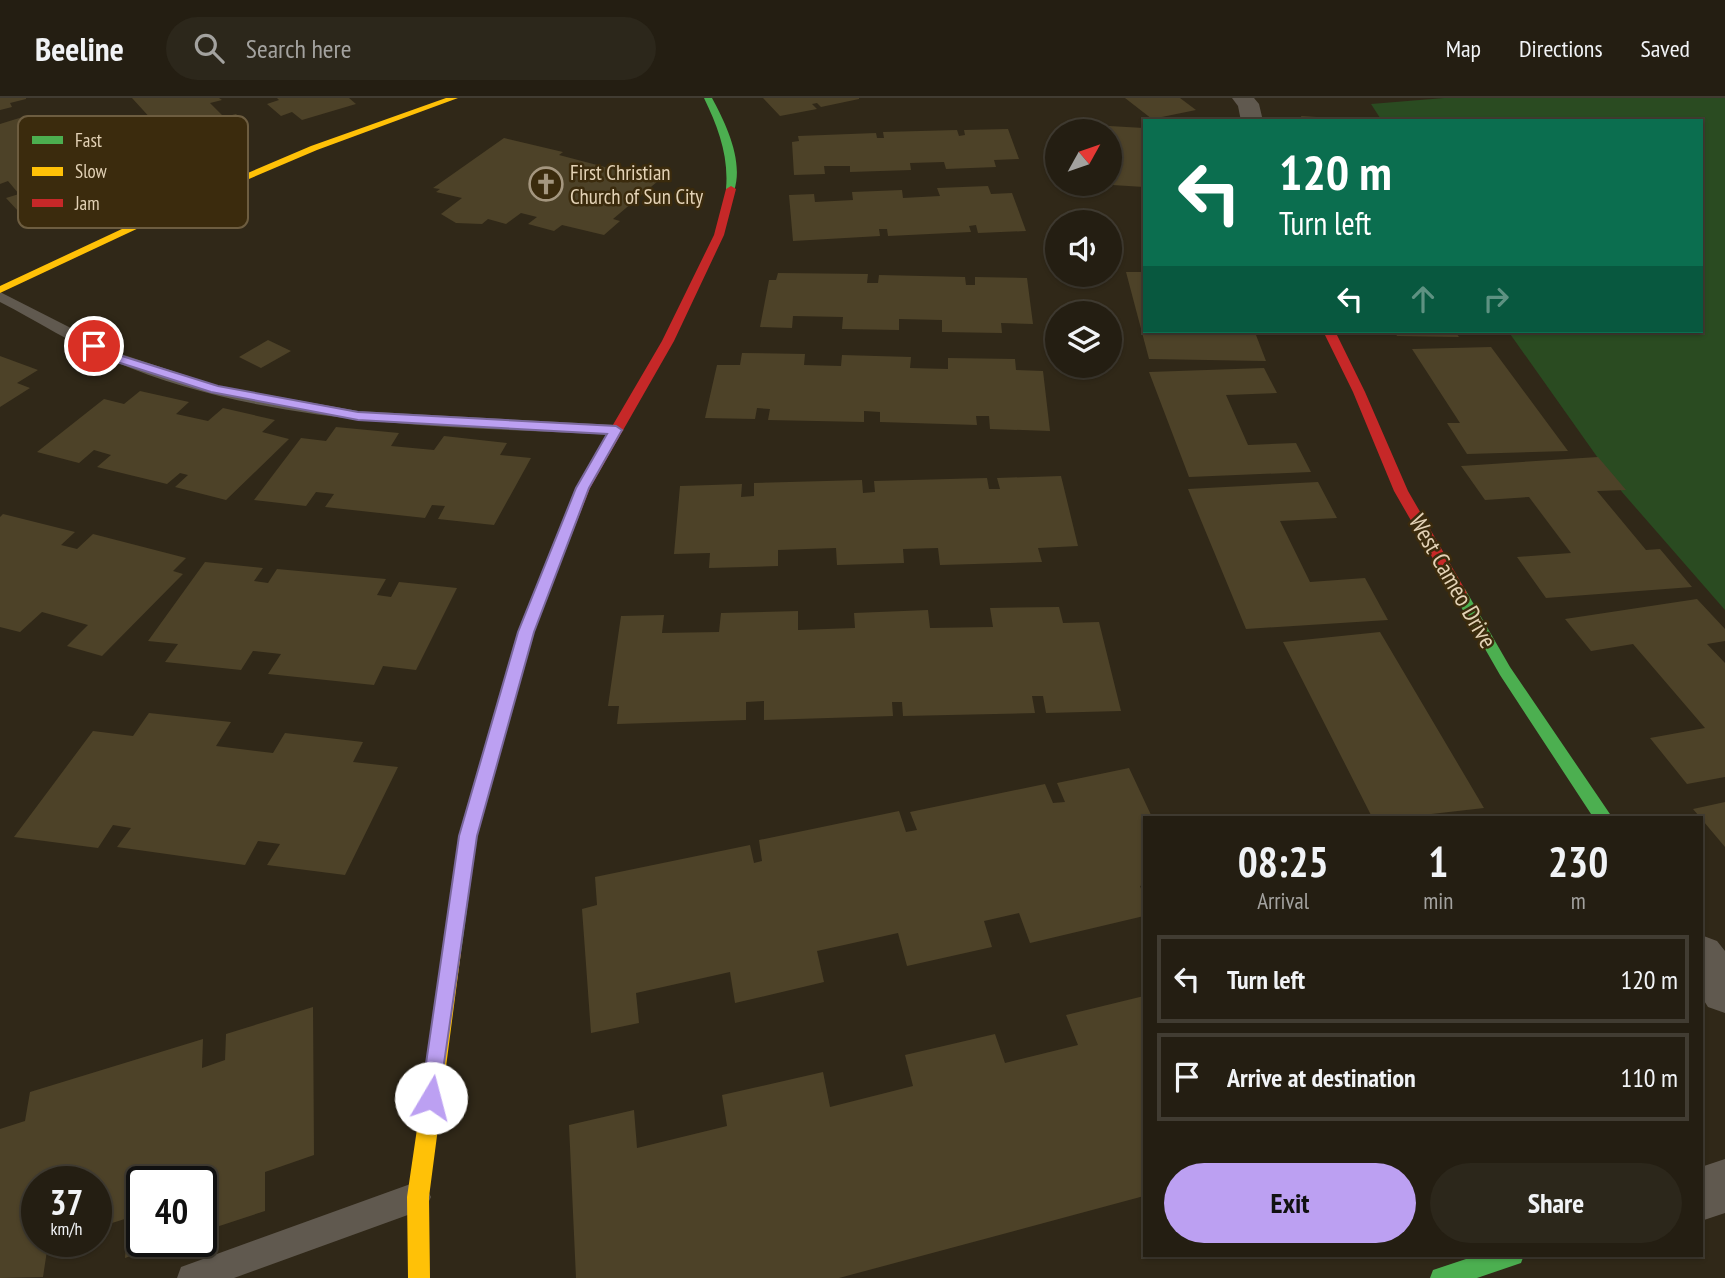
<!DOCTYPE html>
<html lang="en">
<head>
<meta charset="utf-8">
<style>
	:root { --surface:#241e12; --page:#2c271b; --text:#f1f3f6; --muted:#a3a29f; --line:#413c32; --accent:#bca0f2 }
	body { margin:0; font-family:"PT Sans Narrow",sans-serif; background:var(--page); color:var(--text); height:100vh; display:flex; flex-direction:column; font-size:26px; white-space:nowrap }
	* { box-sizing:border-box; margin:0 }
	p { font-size:23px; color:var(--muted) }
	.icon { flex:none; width:38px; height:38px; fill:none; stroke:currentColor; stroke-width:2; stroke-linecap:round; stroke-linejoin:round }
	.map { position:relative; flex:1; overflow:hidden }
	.sheet { position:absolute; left:1143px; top:718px; width:560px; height:441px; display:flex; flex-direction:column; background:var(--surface); border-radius:0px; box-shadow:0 2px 5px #0004,0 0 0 2px var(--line) }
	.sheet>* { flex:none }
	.guide { position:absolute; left:1143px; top:21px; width:560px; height:214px; border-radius:0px; box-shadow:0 2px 5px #0004,0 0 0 2px var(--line); background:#0b6e4f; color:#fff; overflow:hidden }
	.needle { width:46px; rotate:50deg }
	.tools { position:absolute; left:1045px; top:21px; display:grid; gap:14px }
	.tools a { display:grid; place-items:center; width:77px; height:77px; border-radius:50%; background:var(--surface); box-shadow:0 2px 5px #0004,0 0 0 2px var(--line); font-size:35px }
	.speed { position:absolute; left:21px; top:1068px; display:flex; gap:14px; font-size:35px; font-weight:700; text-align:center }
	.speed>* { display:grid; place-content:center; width:91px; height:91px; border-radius:50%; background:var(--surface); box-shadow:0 2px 5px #0004,0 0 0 2px var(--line); line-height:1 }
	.speed small { font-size:18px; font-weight:400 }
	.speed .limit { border:4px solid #111; border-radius:10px; background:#fff; color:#111 }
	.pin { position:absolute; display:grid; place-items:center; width:60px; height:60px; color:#fff; margin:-30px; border:4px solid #fff; border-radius:50%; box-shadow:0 2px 7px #0007 }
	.me { position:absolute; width:77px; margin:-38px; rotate:8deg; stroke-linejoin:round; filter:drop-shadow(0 0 5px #0008) }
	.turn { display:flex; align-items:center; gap:24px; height:147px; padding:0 21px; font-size:32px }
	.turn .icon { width:91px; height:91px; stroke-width:2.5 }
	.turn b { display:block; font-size:49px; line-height:60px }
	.lanes { display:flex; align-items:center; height:66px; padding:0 21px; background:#0003; justify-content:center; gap:35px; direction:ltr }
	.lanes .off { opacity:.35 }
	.eta { display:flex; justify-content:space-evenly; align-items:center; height:119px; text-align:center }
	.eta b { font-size:42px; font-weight:700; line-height:49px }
	.cta { display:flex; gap:14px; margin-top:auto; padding:14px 21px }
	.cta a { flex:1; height:80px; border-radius:42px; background:var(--accent); color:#111; font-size:28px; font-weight:700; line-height:80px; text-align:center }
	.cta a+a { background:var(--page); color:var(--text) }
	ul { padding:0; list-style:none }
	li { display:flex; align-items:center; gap:21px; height:88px; margin:0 14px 10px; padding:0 7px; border:4px solid var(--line); border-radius:0px }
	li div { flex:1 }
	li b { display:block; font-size:26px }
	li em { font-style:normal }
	header { display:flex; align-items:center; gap:42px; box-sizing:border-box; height:98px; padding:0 35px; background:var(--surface); border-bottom:2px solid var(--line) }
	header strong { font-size:33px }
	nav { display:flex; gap:38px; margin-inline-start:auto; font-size:24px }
	.search { width:490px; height:63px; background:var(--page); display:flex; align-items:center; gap:18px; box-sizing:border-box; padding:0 24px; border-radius:38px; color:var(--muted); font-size:26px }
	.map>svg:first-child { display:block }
	.green { fill:#2a4b21 }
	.building { fill:#4d4228 }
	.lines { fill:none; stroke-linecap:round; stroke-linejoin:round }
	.lane { fill:#60594f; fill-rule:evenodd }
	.street { fill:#60594f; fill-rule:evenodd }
	.fast { fill:#4caf50; fill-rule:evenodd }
	.slow { fill:#ffc107; fill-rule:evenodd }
	.jam { fill:#c62828; fill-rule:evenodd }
	.route { fill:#bca0f2; stroke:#7a689d; stroke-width:2 }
	.labels { text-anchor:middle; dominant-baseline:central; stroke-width:5; stroke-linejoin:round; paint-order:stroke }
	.far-poi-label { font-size:21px; fill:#e3d2b6; stroke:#3b2b0d; text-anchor:start }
	.street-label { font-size:24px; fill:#e3d2b6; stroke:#3b2b0d }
	.key { fill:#3b2b0d; stroke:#6d5d40; stroke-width:2 }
	.key-label { font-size:19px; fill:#e3d2b6 }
</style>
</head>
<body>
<header>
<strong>Beeline</strong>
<div class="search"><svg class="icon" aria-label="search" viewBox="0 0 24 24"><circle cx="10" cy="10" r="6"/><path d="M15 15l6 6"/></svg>Search here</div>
<nav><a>Map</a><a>Directions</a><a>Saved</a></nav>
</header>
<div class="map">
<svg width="1725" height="1180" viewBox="0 0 1725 1180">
	<rect width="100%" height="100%" fill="#302818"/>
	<!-- green -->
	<path class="green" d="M1444 0H1725V512L1622 394 1508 233H1701V23H1382L1371 6Z"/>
	<!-- building -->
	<path class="building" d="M0 0H26V1L10 5 12 9 0 12Z
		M132 0H219L222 2 210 5 224 19 236 16 249 28 237 31 246 40 185 58Z
		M277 0H349L356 6 302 22 292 14 281 18 267 6 279 2Z
		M763 0H859V1L821 9 817 5 812 6 817 11 780 18Z
		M1125 0H1180L1196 12 1152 21Z
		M29 17 111 100 43 122 32 110 19 114 6 100 19 96 8 83 0 86V26Z
		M1301 18 1349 21V23H1303Z
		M1109 28 1144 30V89L1112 87Z
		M1008 31 1019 61 994 62 996 69 946 71 944 64 910 65 911 72 850 74V68H824L825 76 794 77 792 44 799 43 798 38 876 35 877 40H884L883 34 957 32 959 38 965 37 964 32Z
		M504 40 563 54 559 57 658 83 613 121 620 123 604 137 562 127 554 133 528 126 537 119 521 115 506 126 488 121 482 126 456 125 441 116 462 100 436 94 440 91 433 90Z
		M988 88 991 96 1012 95 1026 133 978 135 976 127 969 128 971 134 888 138 887 131H879L880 138 793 143 789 97 814 96 815 104 853 102 852 94 902 92 903 100 940 98 937 90Z
		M1126 174H1144V233H1207L1208 236 1256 237 1266 263 1149 261Z
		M778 175 868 176 867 185H878L879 177 965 179 966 187H975V179L1027 180 1033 226 1001 225 1002 235 942 234V222L899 221V232L842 231 843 219 793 218 792 230 760 229 769 182H776Z
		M1394 233H1455L1459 239 1397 238Z
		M268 242 291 253 261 270 239 259Z
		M1491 249 1568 353 1467 356 1447 325H1460L1412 251Z
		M742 255 805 256 804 267 841 268 842 257 911 259 910 270 948 271V260L1015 261 1016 272 1043 273 1050 333 990 331 989 318H976L977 327 880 324V314L864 313V324L768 322 770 311 757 310 755 321 705 320 717 267H740Z
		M0 258 38 272 17 285 30 290 0 309Z
		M1264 270 1277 295 1226 297 1248 347 1296 345 1311 374 1189 379 1149 274Z
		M140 293 189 304 176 316 208 323 223 310 275 322 262 334 289 341 226 402 175 389 188 377 180 375 167 386 97 369 111 357 94 352 79 365 37 354 104 301 124 306Z
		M336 329 399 335 391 348 434 352 444 338 507 345 500 357 531 360 494 427 438 421 445 408 432 407 425 420 325 409 334 396 316 394 306 408 254 402 301 340 326 343Z
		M1598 359 1626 392 1597 393 1646 452 1660 451 1692 489 1546 500 1517 459 1571 455 1529 399 1485 402 1461 368Z
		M1061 378 1078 448 1038 450 1042 464 940 467 938 450 903 451 904 465 837 467 836 450 778 452V468L709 470 710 455 674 456 680 388 742 386 741 399 754 398V385L862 382 863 395 875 394 874 383 987 380 989 391H1000L997 380Z
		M1318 384 1337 420 1280 423 1310 484 1365 480 1388 522 1246 531 1188 391Z
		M3 416 75 434 61 447 77 451 93 436 186 460 173 473 183 476 102 558 67 548 88 527 42 514 20 534 0 529V419Z
		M205 464 263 470 254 483 268 485 277 471 386 481 377 497 391 499 399 484 457 490 416 572 383 568 374 587 268 576 281 556 253 553 241 572 165 564 178 546 148 543Z
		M1697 501 1725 531V543L1707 546 1725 565V679L1687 686 1650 640 1705 630 1633 546 1591 553 1565 521Z
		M1059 509 1063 525 1099 524 1121 613 1046 615 1043 598H1032L1035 615 903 618 902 604H892L893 618 764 622V603L746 604V622L617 626 619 608H608L621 518 664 517 662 535 719 534 721 515 798 513V532L855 530 854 515 928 512 930 530 993 529 990 510Z
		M1380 534 1484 710 1405 719H1372L1283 544Z
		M149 615 231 624 216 648 273 655 285 635 363 644 353 664 398 669 345 777 267 767 280 746 258 743 245 767 117 749 131 730 113 727 98 750 14 739 93 633 133 638Z
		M1129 670 1152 719H1144V787L1140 788 1144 798V818L1030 845 1019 815 984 823 992 849 907 868 898 835 817 853 824 884 735 905 730 874 636 895 639 925 591 935 582 811 597 807 595 779 750 747 754 765 762 763 759 742 899 713 906 734 917 732 910 714 1045 686 1053 705 1065 704 1057 685Z
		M1725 704V749L1693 711Z
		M1144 898V1098L839 1180H576L569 1027 634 1012 637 1050 727 1028 722 997 823 974 830 1009 913 988 905 957 995 936 1005 965 1078 947 1066 917Z
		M313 909 314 1057 265 1074V1113L201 1134V1083H142V1143H174L125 1160 128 1120 96 1130V1083H37V1143H57L48 1146 43 1179 0 1180V1031L25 1023 30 994 203 941 202 970 225 962 226 936Z"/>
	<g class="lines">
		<!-- lane -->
		<path class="lane" d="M0 194 124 257 218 288 358 313 616 327 624 332 616 337C448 328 271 330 113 263 74 247 37 223 0 204Z
			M416 1084 426 1089 431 1099 426 1109 416 1114 234 1180H177L181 1169 192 1165Z"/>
		<!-- street -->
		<path class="street" d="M1232 0H1254L1259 6 1263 23H1241L1238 8Z
			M1701 837 1717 843 1725 853V915L1708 909 1701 898Z
			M1725 1061V1115L1701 1123V1069Z"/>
		<!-- fast -->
		<path class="fast" d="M704 0H712C726 26 744 63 734 93L726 91C729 58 718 29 704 0Z
			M1460 490 1465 491 1510 569 1612 719H1593L1500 577 1453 495Z
			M537 501 544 507 534 534 477 738 461 854 459 860 452 863 445 860 443 854 459 738 518 534 532 503Z
			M1478 1157H1524L1521 1165 1477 1180H1430L1433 1172Z"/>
		<!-- slow -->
		<path class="slow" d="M446 0H458L317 52 190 106 0 195V188L184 102 311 48Z
			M452 845 459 848 461 854 429 1099 430 1180H408L407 1099 443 854 445 848Z"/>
		<!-- jam -->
		<path class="jam" d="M731 88 736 91 724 137 674 243 590 390 544 507 537 513 532 511 530 507 576 390 662 243 714 137 726 91Z
			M1323 233H1335L1365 294 1408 393 1467 495 1465 499H1455L1394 393 1353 294Z"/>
	</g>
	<!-- route -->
	<path class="route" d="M90 245H99L122 258 218 288 358 314 616 328 622 332 589 390 534 534 477 738 438 1007 431 1010 424 1007 421 1000 459 738 518 534 576 390 607 336 358 322 211 294 114 263 90 250Z"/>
	<!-- icons -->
	<defs>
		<symbol id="church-ring" viewBox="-11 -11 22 22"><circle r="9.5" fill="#3b2b0d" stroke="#a4967f" stroke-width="1.5"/><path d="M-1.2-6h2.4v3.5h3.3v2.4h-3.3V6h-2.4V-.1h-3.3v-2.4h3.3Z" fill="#a4967f"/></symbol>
	</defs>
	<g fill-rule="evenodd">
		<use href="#church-ring" x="527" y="67" width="38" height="38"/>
	</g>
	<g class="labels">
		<!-- far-poi labels -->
		<g class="far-poi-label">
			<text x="570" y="74">First Christian<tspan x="570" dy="24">Church of Sun City</tspan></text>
		</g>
		<!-- street labels -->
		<g class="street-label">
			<text transform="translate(1453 483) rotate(60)">West Cameo Drive</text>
		</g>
	</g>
	<!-- legend -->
	<rect x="18" y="18" width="230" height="112" rx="10" class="key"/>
	<rect x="32" y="38" width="31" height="8" fill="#4caf50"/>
	<rect x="32" y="69" width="31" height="9" fill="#ffc107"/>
	<rect x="32" y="101" width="31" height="8" fill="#c62828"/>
	<g class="key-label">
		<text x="75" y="49">Fast</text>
		<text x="75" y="80">Slow</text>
		<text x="75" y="112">Jam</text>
	</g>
</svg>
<div class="tools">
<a><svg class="needle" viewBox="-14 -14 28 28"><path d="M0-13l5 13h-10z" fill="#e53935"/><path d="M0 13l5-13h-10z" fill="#a3a29f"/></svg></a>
<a><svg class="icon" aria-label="sound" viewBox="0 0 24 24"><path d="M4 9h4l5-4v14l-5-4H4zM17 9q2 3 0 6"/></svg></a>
<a><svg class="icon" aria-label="layers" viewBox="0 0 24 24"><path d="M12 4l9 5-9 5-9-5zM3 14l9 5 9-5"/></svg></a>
</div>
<div class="speed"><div>37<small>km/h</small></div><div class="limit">40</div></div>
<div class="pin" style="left:94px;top:248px;background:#d93025"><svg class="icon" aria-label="arrive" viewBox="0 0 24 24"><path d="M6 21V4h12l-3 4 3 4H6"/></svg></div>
<svg class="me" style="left:431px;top:1000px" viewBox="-20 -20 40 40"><circle r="19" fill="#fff"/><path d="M0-13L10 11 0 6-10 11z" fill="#bca0f2"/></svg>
<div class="guide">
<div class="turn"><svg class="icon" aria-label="left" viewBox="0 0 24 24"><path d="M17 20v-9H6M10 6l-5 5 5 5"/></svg><div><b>120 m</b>Turn left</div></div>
<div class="lanes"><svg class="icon" aria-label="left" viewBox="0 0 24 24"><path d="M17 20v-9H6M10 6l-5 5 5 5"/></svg><svg class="icon off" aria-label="ahead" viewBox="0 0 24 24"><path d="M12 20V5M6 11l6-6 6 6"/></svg><svg class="icon off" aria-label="right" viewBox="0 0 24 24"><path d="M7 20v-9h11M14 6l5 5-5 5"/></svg></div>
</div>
<section class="sheet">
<div class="eta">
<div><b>08:25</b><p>Arrival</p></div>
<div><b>1</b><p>min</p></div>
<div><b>230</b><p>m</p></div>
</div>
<ul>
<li><svg class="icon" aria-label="left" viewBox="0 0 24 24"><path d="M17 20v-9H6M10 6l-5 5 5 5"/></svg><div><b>Turn left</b></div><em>120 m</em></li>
<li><svg class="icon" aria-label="arrive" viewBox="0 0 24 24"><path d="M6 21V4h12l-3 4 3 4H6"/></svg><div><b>Arrive at destination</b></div><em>110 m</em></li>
</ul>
<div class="cta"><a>Exit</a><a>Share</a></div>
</section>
</div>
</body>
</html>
